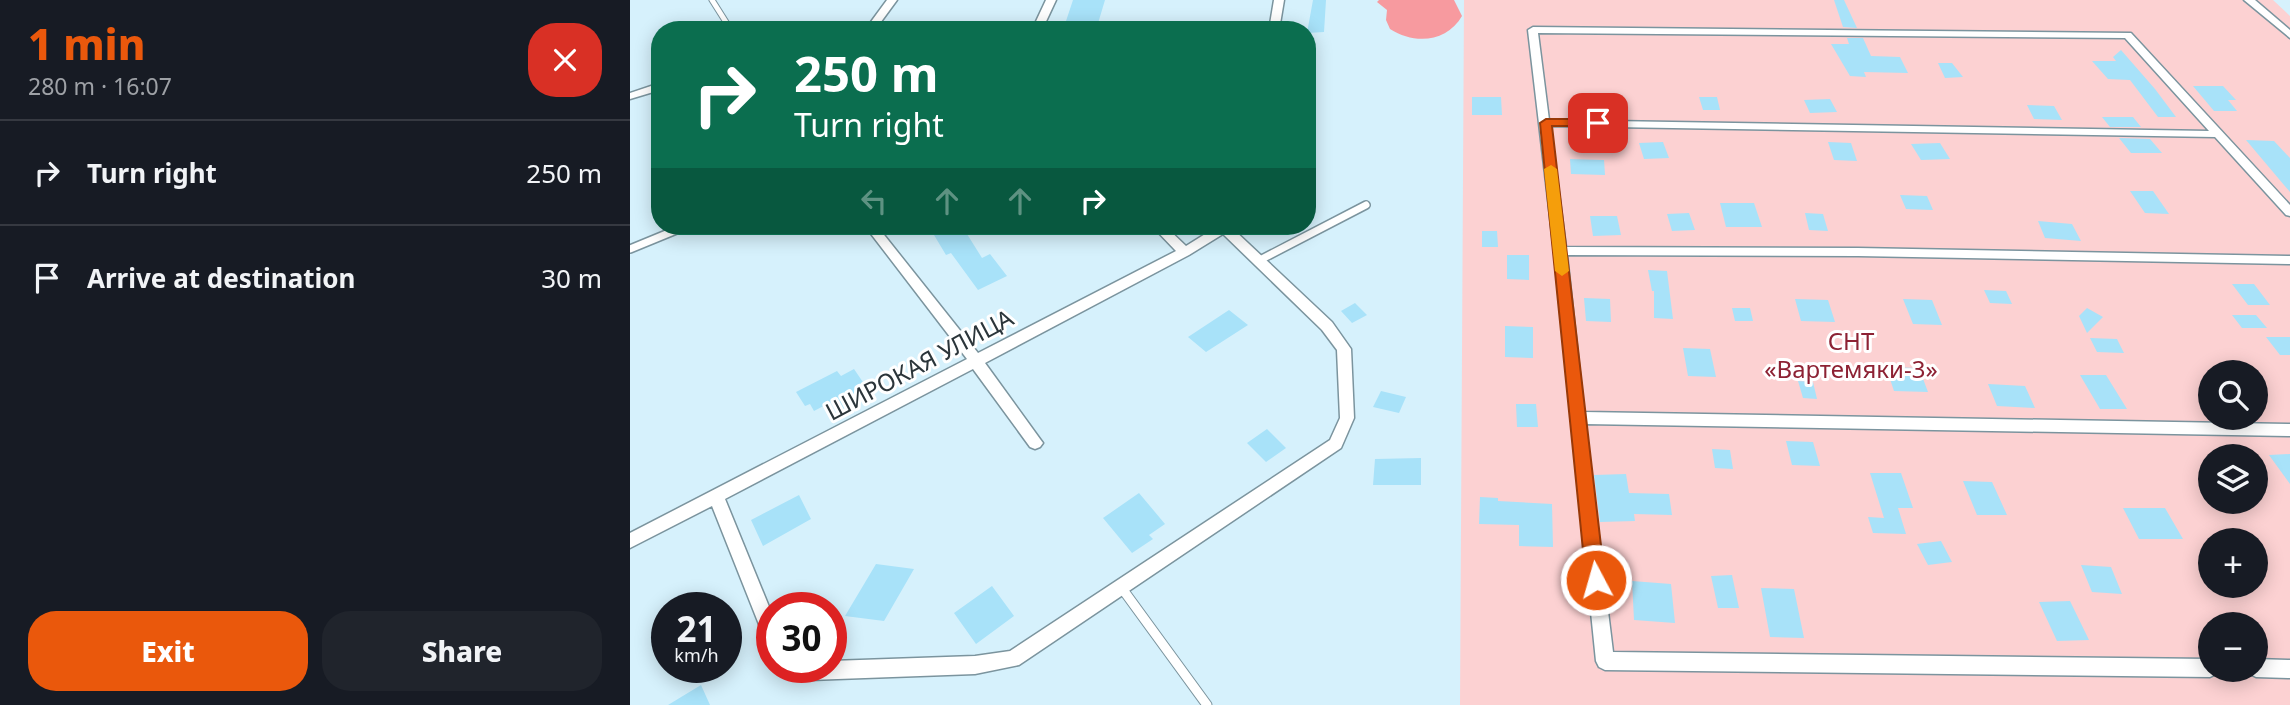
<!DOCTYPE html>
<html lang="en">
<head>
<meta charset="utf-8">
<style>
	:root { --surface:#171b24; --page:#20242c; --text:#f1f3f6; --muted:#9ea1a6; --line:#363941; --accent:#ea580c }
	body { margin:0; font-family:"Noto Sans",sans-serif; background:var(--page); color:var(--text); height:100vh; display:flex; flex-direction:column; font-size:26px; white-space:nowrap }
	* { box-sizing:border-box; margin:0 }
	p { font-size:23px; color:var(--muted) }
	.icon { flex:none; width:38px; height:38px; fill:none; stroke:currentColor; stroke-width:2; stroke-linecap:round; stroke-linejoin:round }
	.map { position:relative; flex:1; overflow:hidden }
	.panel { display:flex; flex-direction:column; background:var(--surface); width:630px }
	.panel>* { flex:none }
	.top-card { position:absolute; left:21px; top:21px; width:665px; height:214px; border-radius:28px; box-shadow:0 4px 18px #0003; background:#0b6e4f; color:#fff; overflow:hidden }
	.fabs { position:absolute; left:1568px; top:360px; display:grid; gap:14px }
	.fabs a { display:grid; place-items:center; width:70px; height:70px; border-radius:50%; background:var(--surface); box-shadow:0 4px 18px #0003; font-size:35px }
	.speed { position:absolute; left:21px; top:592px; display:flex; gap:14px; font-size:35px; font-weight:700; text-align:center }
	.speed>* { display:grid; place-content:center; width:91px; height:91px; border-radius:50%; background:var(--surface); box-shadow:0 4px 18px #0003; line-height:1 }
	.speed small { font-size:18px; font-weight:400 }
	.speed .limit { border:10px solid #d22; background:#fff; color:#111 }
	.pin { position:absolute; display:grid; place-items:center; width:60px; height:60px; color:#fff; margin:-30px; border-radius:14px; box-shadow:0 4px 10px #0006 }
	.me { position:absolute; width:77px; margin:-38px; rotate:354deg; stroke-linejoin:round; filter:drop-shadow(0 0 5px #0008) }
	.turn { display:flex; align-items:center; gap:24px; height:147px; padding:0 28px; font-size:32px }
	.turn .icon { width:91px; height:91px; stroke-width:2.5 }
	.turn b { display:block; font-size:49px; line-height:60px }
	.lanes { display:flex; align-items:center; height:66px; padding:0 28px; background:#0003; justify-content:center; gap:35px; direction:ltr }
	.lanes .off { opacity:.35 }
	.round { display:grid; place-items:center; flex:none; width:74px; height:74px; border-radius:28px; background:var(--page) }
	.overview { display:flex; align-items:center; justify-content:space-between; height:119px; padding:0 28px }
	h1 { font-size:42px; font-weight:800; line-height:52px; color:var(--accent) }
	.action { display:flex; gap:14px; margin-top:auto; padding:14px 28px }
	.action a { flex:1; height:80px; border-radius:28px; background:var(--accent); color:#fff; font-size:28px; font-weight:800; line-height:80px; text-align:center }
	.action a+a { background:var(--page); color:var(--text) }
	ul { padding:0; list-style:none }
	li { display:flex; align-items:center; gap:21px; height:105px; padding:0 28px; border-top:2px solid var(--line) }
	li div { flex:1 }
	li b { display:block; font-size:26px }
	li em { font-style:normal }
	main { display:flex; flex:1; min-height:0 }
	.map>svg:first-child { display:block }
	.green { fill:#fcd1d2; fill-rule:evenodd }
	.water { fill:#f79a9f }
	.building { fill:#a8e2f9 }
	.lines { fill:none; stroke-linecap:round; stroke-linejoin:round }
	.lane-far2-casing { stroke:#7b949e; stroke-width:7 }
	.lane-far1-casing { stroke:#7b949e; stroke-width:10 }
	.lane-casing { stroke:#7b949e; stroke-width:11 }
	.street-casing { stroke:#7b949e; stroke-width:3 }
	.lane-far2 { stroke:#fff; stroke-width:5 }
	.lane-far1 { stroke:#fff; stroke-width:7 }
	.lane { stroke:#fff; stroke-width:9 }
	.street { fill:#fff; fill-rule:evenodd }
	.route { fill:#ea580c; stroke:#983908; stroke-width:2 }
	.slow { fill:#f59e0b }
	.labels { text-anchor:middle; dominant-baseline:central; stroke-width:6; stroke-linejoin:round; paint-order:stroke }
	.park-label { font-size:24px; fill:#8d2234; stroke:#fff }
	.street-label { font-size:24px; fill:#2b353a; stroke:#fff }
</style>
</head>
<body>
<main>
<section class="panel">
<div class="overview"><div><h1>1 min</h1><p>280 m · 16:07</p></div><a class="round" style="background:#d93025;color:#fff"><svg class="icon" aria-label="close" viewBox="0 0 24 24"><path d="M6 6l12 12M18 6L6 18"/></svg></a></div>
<ul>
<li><svg class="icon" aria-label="right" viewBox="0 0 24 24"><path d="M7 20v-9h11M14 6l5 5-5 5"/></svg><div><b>Turn right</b></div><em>250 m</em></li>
<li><svg class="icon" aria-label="arrive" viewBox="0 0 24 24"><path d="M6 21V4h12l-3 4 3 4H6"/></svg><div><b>Arrive at destination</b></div><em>30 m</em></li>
</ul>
<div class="action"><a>Exit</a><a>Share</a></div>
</section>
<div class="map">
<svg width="1660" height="705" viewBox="0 0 1660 705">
	<rect width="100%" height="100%" fill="#d6f1fc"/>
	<!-- green -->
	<path class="green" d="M834 0H1643L1660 16V705H830ZM1580 373H1626V418H1580ZM1580 457H1626V502H1580ZM1580 541H1626V586H1580ZM1580 625H1626V670H1580Z"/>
	<!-- water -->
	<path class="water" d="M749 0H824L832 16C817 42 785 45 760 29L756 20 757 10 747 2Z"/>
	<!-- building -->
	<path class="building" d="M443 0H475L466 30H433Z
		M683 0H696L694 32 677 33Z
		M1204 0H1214L1227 28 1213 27Z
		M1217 38H1233L1241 56 1270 57 1278 73 1234 72 1236 77 1220 76 1201 44H1219Z
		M1491 50 1525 89 1546 117H1528L1500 80 1478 79 1462 61H1486L1483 57Z
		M1308 63H1322L1333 77 1315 78Z
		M1563 86H1593L1606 100H1598L1607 111H1584Z
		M842 97H871L872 115H842Z
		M1069 97H1087L1090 110H1073Z
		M1200 99 1207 112 1180 113 1174 100Z
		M1397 105 1424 106 1432 120 1404 119Z
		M1472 117H1503L1511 127H1480Z
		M1489 138 1520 139 1532 153H1501Z
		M1616 140 1644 141 1660 158V192Z
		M1033 142 1039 158 1014 159 1009 143Z
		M1198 142 1221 143 1227 161 1204 160Z
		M1310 143 1320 159 1291 160 1281 144Z
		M940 159 974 160 975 175 941 174Z
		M1500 191H1523L1539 214 1515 213Z
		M1270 195 1297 196 1303 210 1276 209Z
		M1090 203H1124L1132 227H1096Z
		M1059 213 1065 230 1042 231 1037 214Z
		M1175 213 1193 214 1198 231 1179 230Z
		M960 216H987L991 235 963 236Z
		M1408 221 1442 224 1451 241 1415 238Z
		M328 226H332L352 258 360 254 377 276 348 290 321 253 316 255 304 235Z
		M852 231H867L868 247H852Z
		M877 255H899V280L877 279Z
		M1018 270 1037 271 1043 319 1024 318V291H1022Z
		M1602 284H1624L1640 305H1618Z
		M1354 290 1376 291 1382 304 1360 303Z
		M954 298 980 299 981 322 956 321Z
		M1165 299 1198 300 1205 322 1171 321Z
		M1273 299 1302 300 1312 325 1283 324Z
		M725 303 737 315 722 323 711 311Z
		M1102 308H1120L1123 321H1105Z
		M1457 308 1473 317 1457 333 1449 316Z
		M599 310 618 325 576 352 558 337Z
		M1602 315H1626L1637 328H1612Z
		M875 326 903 327V358L875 357Z
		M1636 337H1660V355H1650Z
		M1460 338 1487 339 1494 353 1467 352Z
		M1053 348 1080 349 1086 377 1058 376Z
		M1256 367 1289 368 1298 392 1264 391Z
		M224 369 241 394 211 410 205 400 184 411 180 404 175 406 166 392 207 371 211 376Z
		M1450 375H1476L1497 409H1470Z
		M1168 381 1183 382 1187 399 1173 398Z
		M1358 384 1395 386 1405 408 1367 406Z
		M751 391 776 397 769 413 743 407Z
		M886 404H906L908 427H887Z
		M637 429 656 448 636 462 617 443Z
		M1156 441 1183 442 1190 466 1162 465Z
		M1082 449 1100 450 1103 469 1085 468Z
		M1660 454V484L1639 455Z
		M791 458V485H743L745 459Z
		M1240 473H1271L1283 508H1268L1276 534 1243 533 1238 517 1254 518Z
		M996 474 999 493 1039 494 1042 515 1004 514 1005 521 970 522 964 475Z
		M1333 481 1362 482 1377 515H1347Z
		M509 493 535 524 519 535 523 539 502 553 473 518Z
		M169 495 181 519 133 546 121 520Z
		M850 497 868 498V501L922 504 923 547 889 546V525L849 524Z
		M1493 508H1535L1553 539H1509Z
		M1311 541 1322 562 1298 565 1287 544Z
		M246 564 284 569 254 621 215 616Z
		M1451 565 1481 567 1492 594 1462 592Z
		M1102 575 1109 608H1088L1081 576Z
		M1002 581 1041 584 1045 623 1004 620Z
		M362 586 384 616 346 644 324 613Z
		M1131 588 1164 589 1174 638 1140 637Z
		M1440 601 1459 640 1427 641 1409 602Z
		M71 685 80 705H38Z"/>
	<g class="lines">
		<defs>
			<path id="lane-far2" d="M82 0 101 30"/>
			<path id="lane-far1" d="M0 249 56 226
				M628 261 736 205"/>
			<path id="lane" d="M491 587 577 705"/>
			<path id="street" d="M257 0H267L245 30H235Z
				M416 0H426L412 30H402Z
				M644 0H654L649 30H639Z
				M1614 0H1625L1660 30V38Z
				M903 27 1501 33 1660 205V216L1656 215 1585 137 920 126 936 247 1228 248 1660 256V264L1228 256 937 255 954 412 1660 424V436L955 424 983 652 1580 659V670H1588L1586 674 1580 677 975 670 969 667 966 661 924 251 898 30ZM908 33 1495 38 1579 131 919 120Z
				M30 83V90L0 99V93Z
				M235 226H247L348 353 546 251 522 226H535L556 246 588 226H603L602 228 702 322 721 349 724 418 711 448 389 665 345 674 180 680C172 677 168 675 165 667H201V661L345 656 380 651 700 440 710 418 707 350 692 330 593 234 559 255 355 363 410 439 413 443 410 447 405 449 400 447 343 369 95 499 142 614V644L136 642 82 506 0 548V533L337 359Z
				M1626 659 1660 660V678L1626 677 1620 674 1618 670H1626Z"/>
		</defs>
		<!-- lane-far2 casing -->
		<use href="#lane-far2" class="lane-far2-casing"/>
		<!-- lane-far1 casing -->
		<use href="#lane-far1" class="lane-far1-casing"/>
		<!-- lane casing -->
		<use href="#lane" class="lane-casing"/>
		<!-- street casing -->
		<use href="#street" class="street-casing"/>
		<!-- lane-far2 -->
		<use href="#lane-far2" class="lane-far2"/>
		<!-- lane-far1 -->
		<use href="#lane-far1" class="lane-far1"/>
		<!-- lane -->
		<use href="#lane" class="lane"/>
		<!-- street -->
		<use href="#street" class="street"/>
	</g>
	<!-- route -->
	<path class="route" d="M968 119 973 121V126H922L975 580 972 586 966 588 959 586 956 580 910 123 916 119Z"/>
	<!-- slow -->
	<path class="slow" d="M921 165 927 169 939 271 932 276 925 271 914 169Z"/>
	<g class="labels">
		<!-- park labels -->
		<g class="park-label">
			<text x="1221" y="340">СНТ<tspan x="1221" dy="28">«Вартемяки-3»</tspan></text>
		</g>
		<!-- street labels -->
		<g class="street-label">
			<text transform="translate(289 364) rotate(-28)">ШИРОКАЯ УЛИЦА</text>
		</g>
	</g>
</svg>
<div class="fabs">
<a><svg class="icon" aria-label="search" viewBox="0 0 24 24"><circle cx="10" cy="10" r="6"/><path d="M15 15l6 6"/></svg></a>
<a><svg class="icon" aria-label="layers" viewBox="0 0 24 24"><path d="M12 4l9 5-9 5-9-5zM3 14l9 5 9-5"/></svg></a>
<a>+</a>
<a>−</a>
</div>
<div class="speed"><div>21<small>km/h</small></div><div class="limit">30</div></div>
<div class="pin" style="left:968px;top:123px;background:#d93025"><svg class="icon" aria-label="arrive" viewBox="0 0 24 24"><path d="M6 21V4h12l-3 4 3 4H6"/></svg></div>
<svg class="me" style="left:966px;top:580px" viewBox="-20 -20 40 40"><circle r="17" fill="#ea580c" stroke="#fff" stroke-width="3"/><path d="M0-11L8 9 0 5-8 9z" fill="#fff"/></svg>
<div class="top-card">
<div class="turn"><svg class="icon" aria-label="right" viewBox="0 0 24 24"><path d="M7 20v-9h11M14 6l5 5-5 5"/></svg><div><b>250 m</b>Turn right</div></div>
<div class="lanes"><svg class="icon off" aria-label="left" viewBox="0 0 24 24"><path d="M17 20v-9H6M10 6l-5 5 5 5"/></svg><svg class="icon off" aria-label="ahead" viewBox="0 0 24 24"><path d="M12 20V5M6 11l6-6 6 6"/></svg><svg class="icon off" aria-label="ahead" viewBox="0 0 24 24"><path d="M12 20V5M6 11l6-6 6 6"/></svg><svg class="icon" aria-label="right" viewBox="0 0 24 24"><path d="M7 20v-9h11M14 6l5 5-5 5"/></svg></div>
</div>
</div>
</main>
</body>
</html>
